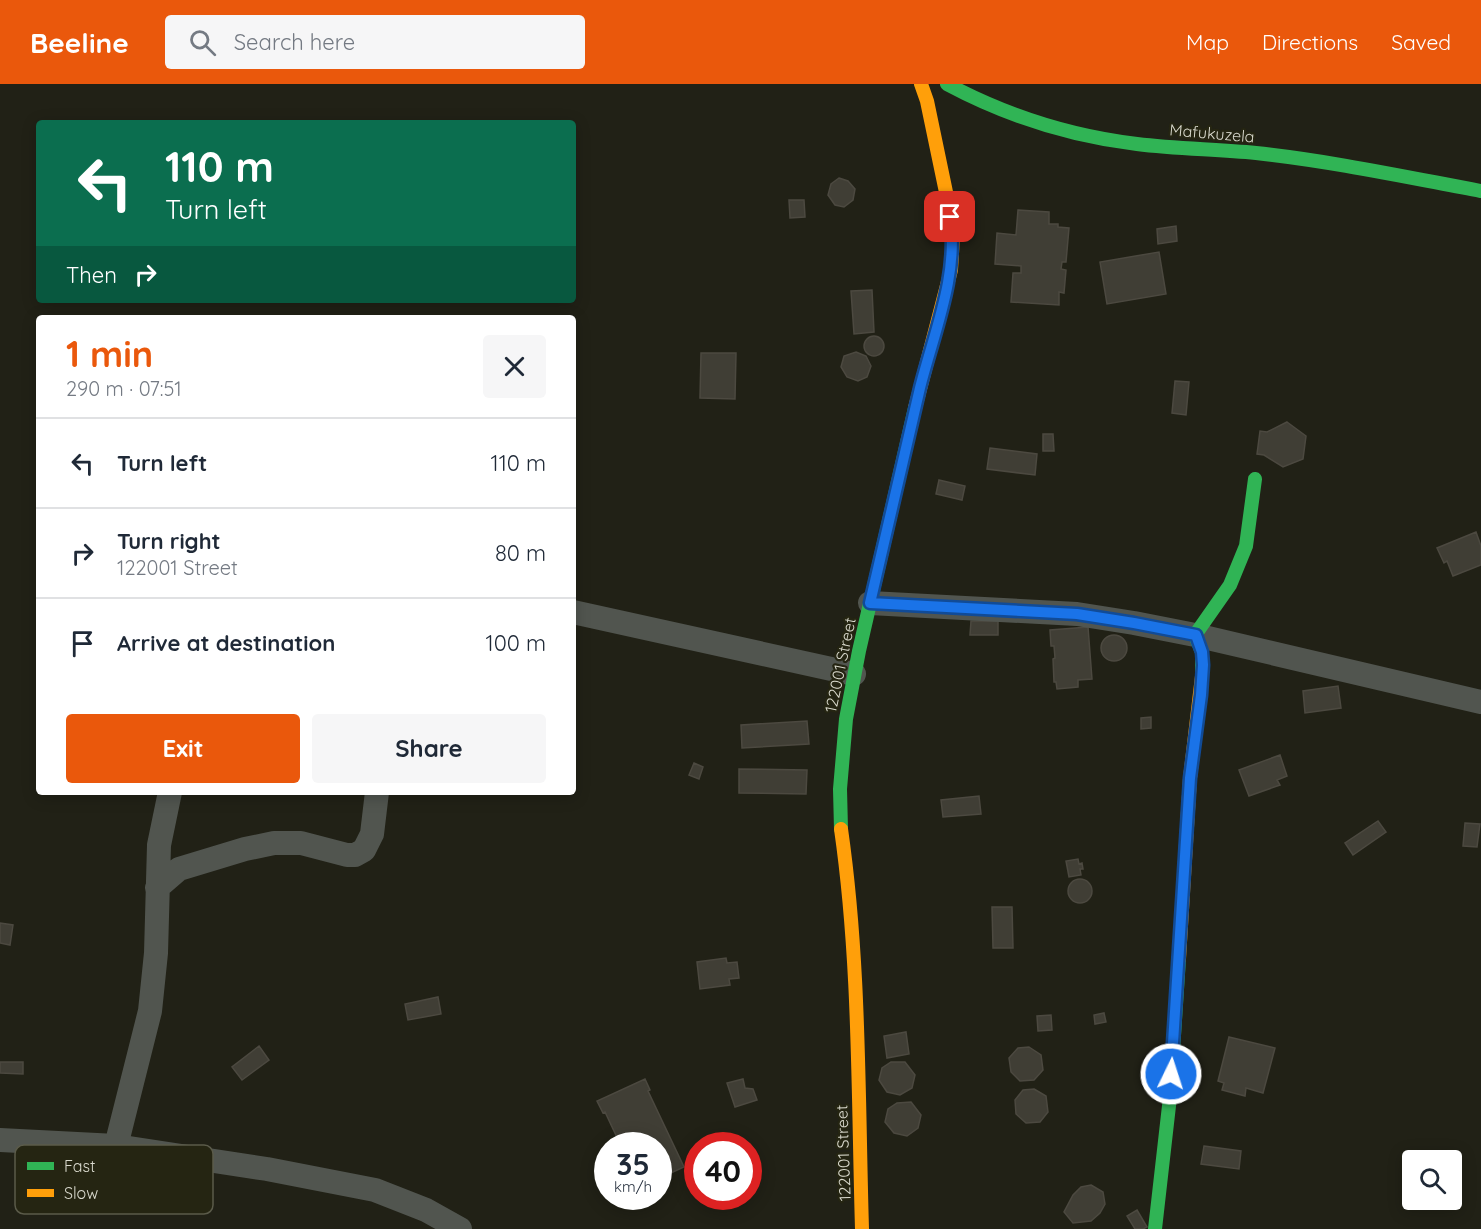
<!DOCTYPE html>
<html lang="en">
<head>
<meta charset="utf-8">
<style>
	:root { --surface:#fff; --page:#f6f6f7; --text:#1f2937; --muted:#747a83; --line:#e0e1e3; --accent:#ea580c }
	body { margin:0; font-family:Quicksand,sans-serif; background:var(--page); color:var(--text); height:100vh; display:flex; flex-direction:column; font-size:22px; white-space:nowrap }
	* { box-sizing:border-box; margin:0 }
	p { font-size:20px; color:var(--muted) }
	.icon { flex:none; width:33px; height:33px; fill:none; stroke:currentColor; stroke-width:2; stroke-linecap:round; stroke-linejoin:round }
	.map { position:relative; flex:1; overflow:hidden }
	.panel { position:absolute; left:36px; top:231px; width:540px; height:480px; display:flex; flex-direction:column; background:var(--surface); border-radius:6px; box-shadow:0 3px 15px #0003 }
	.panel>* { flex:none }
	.banner { position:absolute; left:36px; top:36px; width:540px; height:183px; border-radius:6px; box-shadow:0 3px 15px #0003; background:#0b6e4f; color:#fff; overflow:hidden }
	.tools { position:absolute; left:1402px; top:1066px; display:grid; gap:12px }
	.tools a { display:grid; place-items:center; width:60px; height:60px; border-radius:6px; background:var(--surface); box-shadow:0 3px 15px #0003; font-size:30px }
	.speed { position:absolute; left:594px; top:1048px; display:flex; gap:12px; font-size:30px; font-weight:700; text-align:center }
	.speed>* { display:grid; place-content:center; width:78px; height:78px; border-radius:50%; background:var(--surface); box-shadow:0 3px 15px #0003; line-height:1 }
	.speed small { font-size:15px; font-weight:400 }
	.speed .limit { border:9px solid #d22; background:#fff; color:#111 }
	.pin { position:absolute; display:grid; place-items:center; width:51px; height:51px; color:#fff; margin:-26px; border-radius:12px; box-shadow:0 3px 9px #0006 }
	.me { position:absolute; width:66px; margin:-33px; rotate:4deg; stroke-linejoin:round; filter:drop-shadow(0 0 4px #0008) }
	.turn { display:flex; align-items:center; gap:21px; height:126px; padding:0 30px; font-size:27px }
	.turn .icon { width:78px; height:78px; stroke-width:2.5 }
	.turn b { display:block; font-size:42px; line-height:51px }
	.then { display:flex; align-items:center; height:57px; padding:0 30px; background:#0003; gap:12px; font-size:22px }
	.round { display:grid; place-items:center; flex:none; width:63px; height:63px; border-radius:6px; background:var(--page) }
	.head { display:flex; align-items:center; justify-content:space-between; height:102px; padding:0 30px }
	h1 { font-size:36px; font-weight:700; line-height:45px; color:var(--accent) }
	.primary-button { display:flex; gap:12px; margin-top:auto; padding:12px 30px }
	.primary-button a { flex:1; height:69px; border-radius:6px; background:var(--accent); color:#fff; font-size:24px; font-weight:700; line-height:69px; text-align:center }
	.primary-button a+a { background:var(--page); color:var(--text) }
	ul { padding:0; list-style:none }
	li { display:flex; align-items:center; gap:18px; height:90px; padding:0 30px; border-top:2px solid var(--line) }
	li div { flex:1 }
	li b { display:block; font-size:22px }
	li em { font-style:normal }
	header { display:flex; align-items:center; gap:36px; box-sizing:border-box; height:84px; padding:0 30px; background:var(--accent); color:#fff }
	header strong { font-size:28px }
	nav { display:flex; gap:33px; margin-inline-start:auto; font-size:21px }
	.search { width:420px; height:54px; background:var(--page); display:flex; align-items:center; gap:15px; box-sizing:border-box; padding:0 21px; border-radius:6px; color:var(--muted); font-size:22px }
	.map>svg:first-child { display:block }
	.building { fill:#403e35; stroke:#4c4940; stroke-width:1.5 }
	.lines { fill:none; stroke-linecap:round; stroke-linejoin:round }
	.street { stroke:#51554f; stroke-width:24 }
	.fast { stroke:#30b455; stroke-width:14 }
	.slow { stroke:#ff9f0a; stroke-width:14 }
	.route-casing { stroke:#114b97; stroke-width:15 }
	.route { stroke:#1a73e8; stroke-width:10 }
	.labels { text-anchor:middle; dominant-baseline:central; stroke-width:4.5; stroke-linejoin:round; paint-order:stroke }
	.street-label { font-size:16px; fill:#dadace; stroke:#252512 }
	.key { fill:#252512; stroke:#5b5b4a; stroke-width:1.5 }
	.key-label { font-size:16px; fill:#dadace }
</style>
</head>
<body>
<header>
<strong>Beeline</strong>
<div class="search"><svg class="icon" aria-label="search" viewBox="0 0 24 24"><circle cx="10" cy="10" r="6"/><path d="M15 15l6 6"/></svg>Search here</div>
<nav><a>Map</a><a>Directions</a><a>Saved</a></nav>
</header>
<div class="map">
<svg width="1481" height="1145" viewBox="0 0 1481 1145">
	<rect width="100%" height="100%" fill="#212116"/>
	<!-- building -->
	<path class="building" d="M839 94 848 97 855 105 853 116 844 123 835 121 828 111 831 100Z
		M789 116H804L805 133 790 134Z
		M1018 126 1049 128V140H1058V143L1069 144 1066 178H1062L1061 185 1066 186 1064 209 1059 208V221L1011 218 1013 189H1021V182L995 180 997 149 1016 151Z
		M1176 142 1177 157 1158 160 1157 145Z
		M1159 168 1166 210 1107 220 1100 178Z
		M872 206 874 248 854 250 851 207Z
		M864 262a10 10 0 1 1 20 0a10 10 0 1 1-20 0Z
		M856 268 866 272 871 282 867 293 858 297 847 293 841 283 844 272Z
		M701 269H736L735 315 700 314Z
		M1175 297 1189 298 1186 331 1172 329Z
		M1287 338 1306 352 1303 375 1283 383 1264 371 1257 370 1260 347 1267 348Z
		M1043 350H1053L1054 367H1043Z
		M990 364 1037 370 1035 391 987 385Z
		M939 396 965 402 962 416 936 410Z
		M1476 448 1481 462V481L1453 492 1447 477 1444 479 1437 464Z
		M971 537H998V551H970Z
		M1088 543 1092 595 1078 596V603L1057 605 1056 598H1054L1053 575 1055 574 1054 562H1051L1050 546Z
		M1101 564a13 13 0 1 1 26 0a13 13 0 1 1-26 0Z
		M1338 602 1341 624 1305 629 1303 607Z
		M1151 633V644L1141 645V634Z
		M807 637 809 660 742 664 741 641Z
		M1280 671 1287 692 1277 696 1280 701 1249 712 1239 686Z
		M694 679 703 683 699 695 689 691Z
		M739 685 807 686 806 710 739 709Z
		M979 712 981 730 943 733 941 716Z
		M1378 737 1386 748 1353 771 1345 759Z
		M1465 739 1480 740 1477 763 1463 762Z
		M1078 775 1079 780 1082 779 1083 785H1080L1081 791 1069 793 1066 777Z
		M1068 807a12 12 0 1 1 24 0a12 12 0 1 1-24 0Z
		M992 823H1012L1013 864H993Z
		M0 839 13 841 10 861 0 859Z
		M726 874 727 879 737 878 739 894 729 895 730 901 700 905 697 878Z
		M438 913 441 930 408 936 405 920Z
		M1104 929 1106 938 1095 940 1094 931Z
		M1051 931 1052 946 1038 947 1037 932Z
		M906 948 909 970 887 974 884 952Z
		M1229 953 1275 964 1263 1009 1246 1004 1245 1012 1222 1006 1224 999 1218 997Z
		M259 962 269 976 242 996 232 983Z
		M1029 963 1041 971 1043 986 1034 996 1020 997 1011 988 1009 974 1018 964Z
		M0 978H23V990L0 989Z
		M891 978H905L915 991 912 1004 900 1011 887 1008 879 996 882 984Z
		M645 995 650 1006 648 1007 684 1083 658 1095V1062H621L605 1028 603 1029 597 1017Z
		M743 995 745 1004 753 1005 757 1016 735 1023 727 999Z
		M1034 1005 1046 1012 1048 1028 1040 1038 1026 1039 1016 1030 1015 1016 1023 1006Z
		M911 1018 921 1031 918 1044 907 1052 894 1049 885 1038 888 1025 897 1019Z
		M1204 1062 1241 1067 1239 1085 1201 1080Z
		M1091 1101 1103 1108 1105 1120 1100 1129 1091 1137 1073 1139 1064 1128 1073 1111 1081 1103Z
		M1137 1126 1147 1143 1143 1145H1135L1127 1132Z"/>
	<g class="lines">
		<!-- street -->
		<path class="street" d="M870 519 1077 530 1134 539 1195 551 1481 618
			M573 528 854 590
			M157 804 179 785 245 765 274 759H301L347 771H355L364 766 372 750 377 708
			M0 1056 116 1062 267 1085 375 1106 426 1126 460 1145
			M116 1062 150 927 156 869 159 761 170 708"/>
		<!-- fast -->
		<path class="fast" d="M947 0C1007 32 1070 52 1137 60 1177 65 1216 65 1256 69 1331 77 1406 93 1481 107
			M1202 592V568L1195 551 1230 501 1246 462 1255 395
			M841 745 840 705 846 635 859 567 915 324
			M1155 1145 1170 1013 1179 875"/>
		<!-- slow -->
		<path class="slow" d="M915 324 951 186 953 153 947 113 927 17 921 0
			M841 745C860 877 858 1011 862 1145
			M1179 875 1190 694 1202 592"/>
	</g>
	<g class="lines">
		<defs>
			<path id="route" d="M950 133C959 191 934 248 920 304 903 375 887 447 870 519L1077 530 1134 539 1196 551 1202 568 1203 581 1201 611 1190 694 1171 990"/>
		</defs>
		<!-- route casing -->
		<use href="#route" class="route-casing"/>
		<!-- route -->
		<use href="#route" class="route"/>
	</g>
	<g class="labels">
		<!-- street labels -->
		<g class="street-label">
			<text transform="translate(1212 49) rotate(5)">Mafukuzela</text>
			<text transform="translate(840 581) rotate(-78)">122001 Street</text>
			<text transform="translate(843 1069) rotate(-92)">122001 Street</text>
		</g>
	</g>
	<!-- legend -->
	<rect x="15" y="1061" width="198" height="69" rx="9" class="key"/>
	<rect x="27" y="1078" width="27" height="8" fill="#30b455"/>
	<rect x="27" y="1105" width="27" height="8" fill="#ff9f0a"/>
	<g class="key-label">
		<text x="64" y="1088">Fast</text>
		<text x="64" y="1115">Slow</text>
	</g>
</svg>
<div class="tools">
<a><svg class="icon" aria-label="search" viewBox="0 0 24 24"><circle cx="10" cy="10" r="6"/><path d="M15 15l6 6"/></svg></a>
</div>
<div class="speed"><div>35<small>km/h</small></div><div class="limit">40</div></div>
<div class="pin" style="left:950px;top:133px;background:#d93025"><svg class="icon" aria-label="arrive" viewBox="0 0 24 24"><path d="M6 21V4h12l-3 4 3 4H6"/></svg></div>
<svg class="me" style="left:1171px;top:990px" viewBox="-20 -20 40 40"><circle r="17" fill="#1a73e8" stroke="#fff" stroke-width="3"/><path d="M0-11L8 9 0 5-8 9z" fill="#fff"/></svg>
<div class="banner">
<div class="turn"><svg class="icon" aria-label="left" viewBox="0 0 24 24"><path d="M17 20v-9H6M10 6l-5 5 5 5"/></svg><div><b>110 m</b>Turn left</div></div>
<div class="then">Then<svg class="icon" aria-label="right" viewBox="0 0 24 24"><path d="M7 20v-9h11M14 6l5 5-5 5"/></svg></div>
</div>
<section class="panel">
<div class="head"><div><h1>1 min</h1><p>290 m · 07:51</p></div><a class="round"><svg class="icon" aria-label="close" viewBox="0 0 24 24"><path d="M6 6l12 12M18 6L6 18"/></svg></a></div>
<ul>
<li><svg class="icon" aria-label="left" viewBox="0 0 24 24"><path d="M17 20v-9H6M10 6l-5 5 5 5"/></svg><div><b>Turn left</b></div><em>110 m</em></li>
<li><svg class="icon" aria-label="right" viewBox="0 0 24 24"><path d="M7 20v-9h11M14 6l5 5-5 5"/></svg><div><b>Turn right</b><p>122001 Street</p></div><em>80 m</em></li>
<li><svg class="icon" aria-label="arrive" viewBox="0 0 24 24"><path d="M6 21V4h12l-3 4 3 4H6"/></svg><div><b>Arrive at destination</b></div><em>100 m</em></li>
</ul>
<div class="primary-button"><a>Exit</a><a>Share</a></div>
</section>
</div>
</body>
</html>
